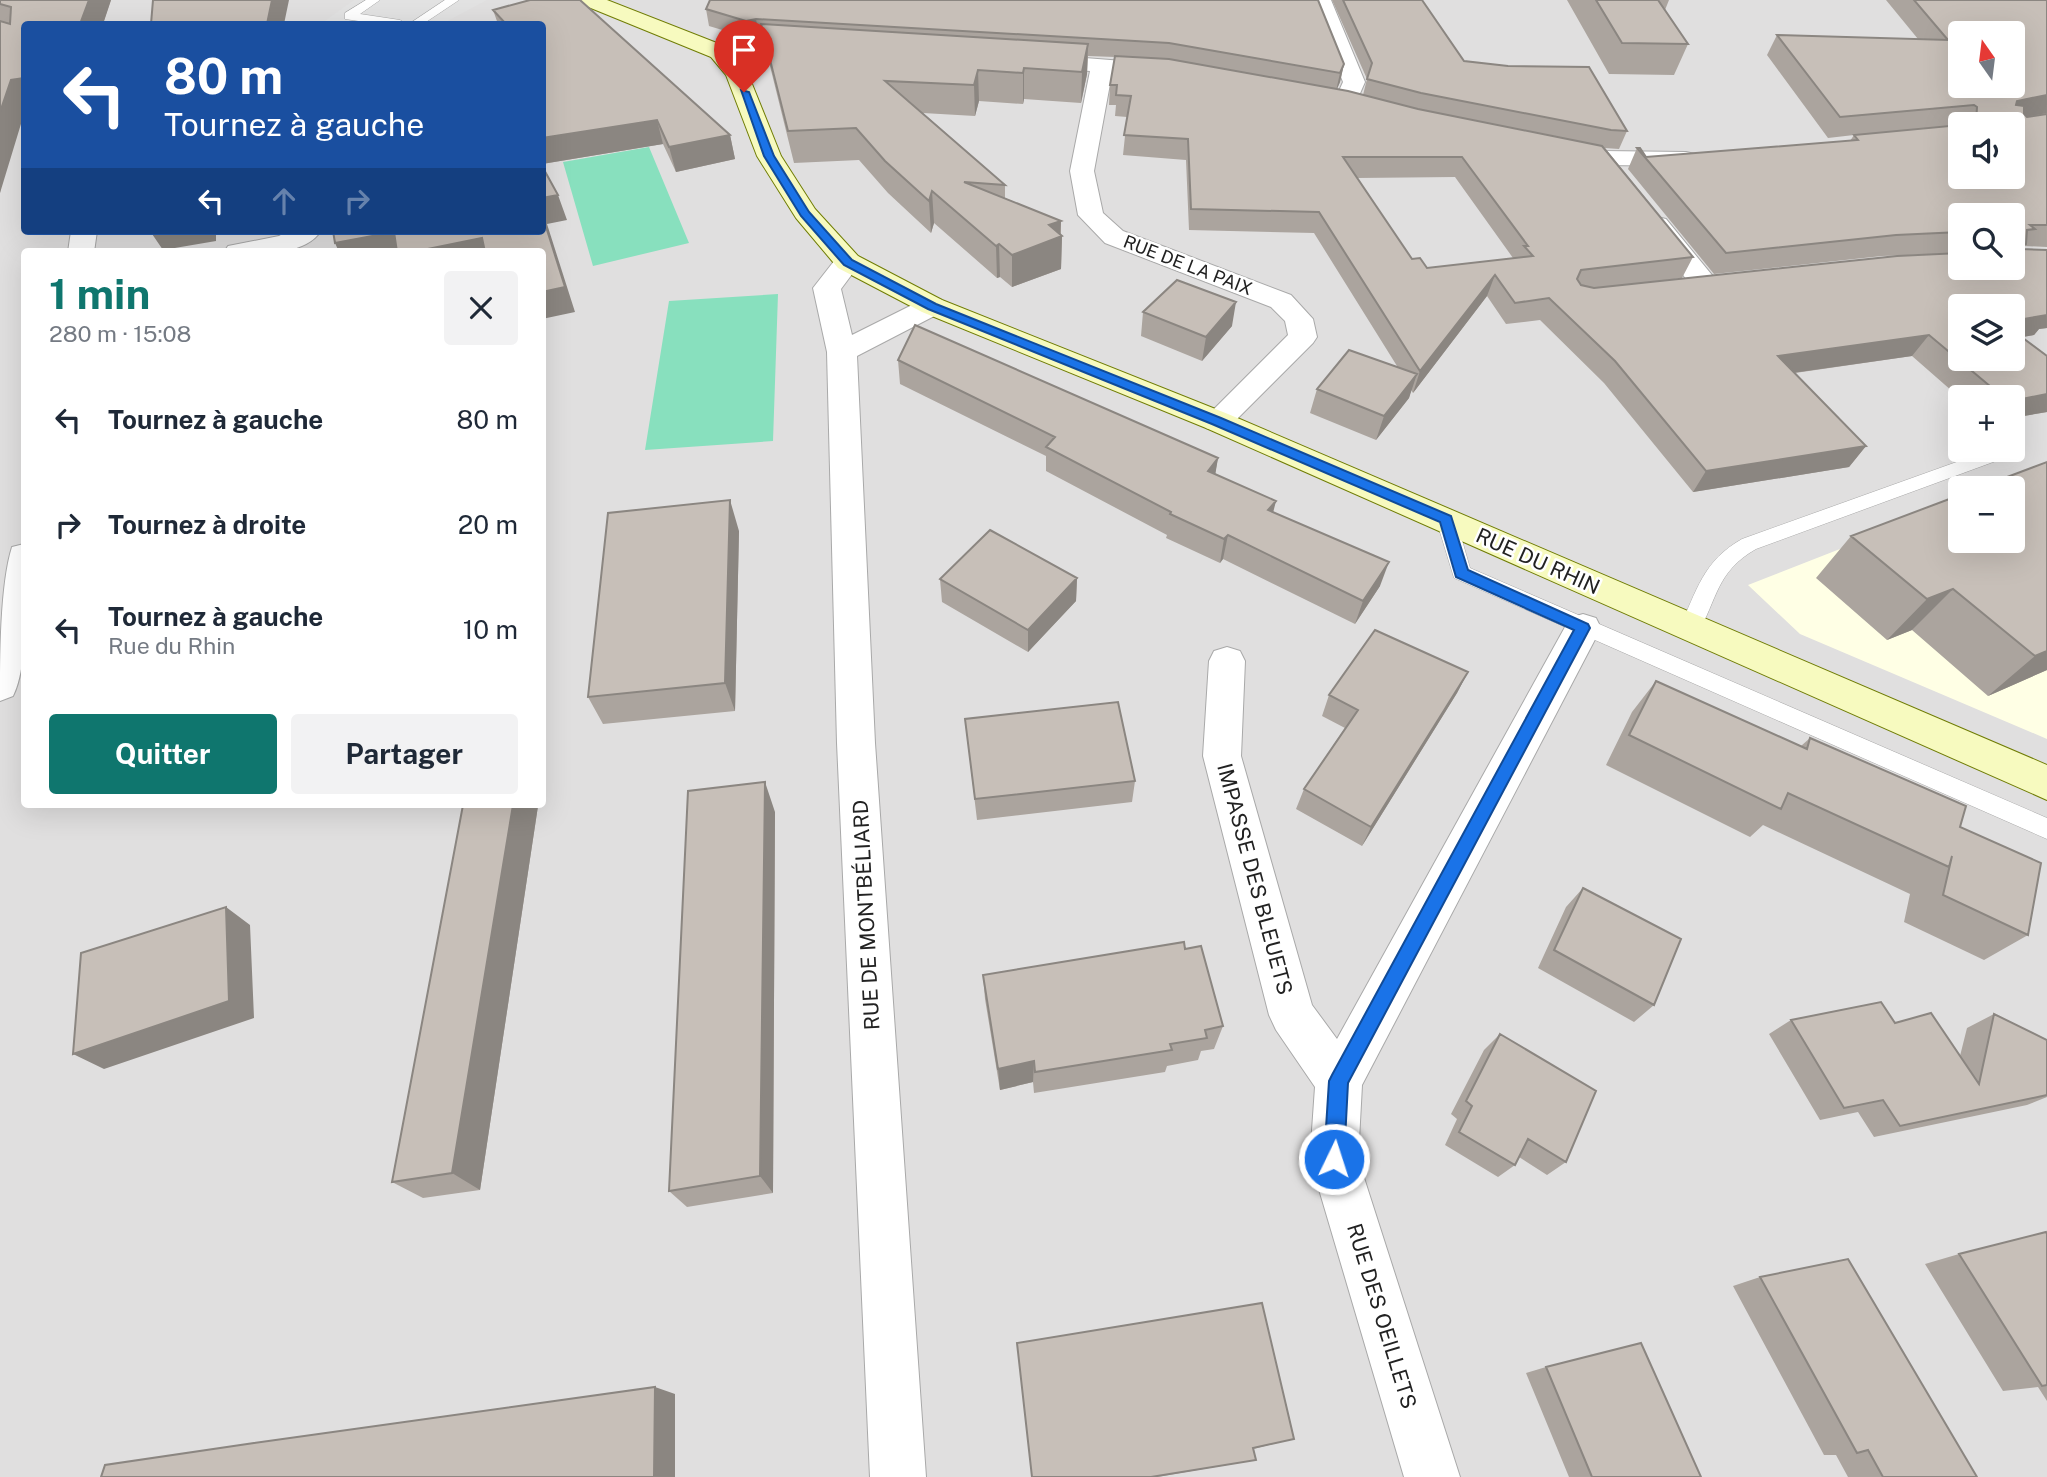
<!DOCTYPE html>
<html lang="fr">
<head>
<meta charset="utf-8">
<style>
	:root { --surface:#fff; --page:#f2f2f3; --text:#1f2937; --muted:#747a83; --accent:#0f766e }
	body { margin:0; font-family:"Public Sans",sans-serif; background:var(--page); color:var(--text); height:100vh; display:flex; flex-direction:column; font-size:26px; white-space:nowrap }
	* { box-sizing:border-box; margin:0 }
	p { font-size:23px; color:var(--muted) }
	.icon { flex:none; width:38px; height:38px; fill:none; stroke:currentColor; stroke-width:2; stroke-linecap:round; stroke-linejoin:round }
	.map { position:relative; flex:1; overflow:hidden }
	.drawer { position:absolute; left:21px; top:248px; width:525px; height:560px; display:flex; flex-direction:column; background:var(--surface); border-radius:7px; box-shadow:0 7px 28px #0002 }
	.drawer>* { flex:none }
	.guide { position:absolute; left:21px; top:21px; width:525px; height:214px; border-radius:7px; box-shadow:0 7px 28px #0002; background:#1a4fa0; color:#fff; overflow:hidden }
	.needle { width:46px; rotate:346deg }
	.controls { position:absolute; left:1948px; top:21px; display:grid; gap:14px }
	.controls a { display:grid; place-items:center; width:77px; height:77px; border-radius:7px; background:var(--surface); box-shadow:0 7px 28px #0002; font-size:35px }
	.pin { position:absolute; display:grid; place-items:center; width:60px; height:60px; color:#fff; margin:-72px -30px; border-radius:50% 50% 50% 0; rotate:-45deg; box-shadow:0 0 7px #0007 }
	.pin .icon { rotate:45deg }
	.me { position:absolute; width:77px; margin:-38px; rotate:4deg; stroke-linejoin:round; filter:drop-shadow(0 0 5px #0008) }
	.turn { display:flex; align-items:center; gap:24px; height:147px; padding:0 28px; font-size:32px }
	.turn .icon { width:91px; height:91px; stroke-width:2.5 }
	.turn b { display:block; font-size:49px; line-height:60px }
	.lanes { display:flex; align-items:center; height:66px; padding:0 28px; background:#0003; justify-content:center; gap:35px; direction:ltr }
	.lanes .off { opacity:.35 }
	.round { display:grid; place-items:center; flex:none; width:74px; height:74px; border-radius:7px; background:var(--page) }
	.summary { display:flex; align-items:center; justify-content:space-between; height:119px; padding:0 28px }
	h1 { font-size:42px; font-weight:700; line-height:52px; color:var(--accent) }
	.button { display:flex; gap:14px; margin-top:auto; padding:14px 28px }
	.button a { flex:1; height:80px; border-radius:7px; background:var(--accent); color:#fff; font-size:28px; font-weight:700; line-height:80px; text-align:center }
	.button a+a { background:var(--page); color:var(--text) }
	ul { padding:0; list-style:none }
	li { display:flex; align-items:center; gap:21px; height:105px; padding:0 28px }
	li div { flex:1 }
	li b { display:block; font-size:26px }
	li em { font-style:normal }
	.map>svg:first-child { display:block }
	.residential { fill:#e0dfdf; fill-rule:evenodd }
	.education { fill:#ffffe5 }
	.pitch { fill:#88e0be }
	.parking { fill:#e2e2e2 }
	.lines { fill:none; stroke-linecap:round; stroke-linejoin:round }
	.lane-casing { stroke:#a9a9a9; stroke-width:1 }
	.street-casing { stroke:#a9a9a9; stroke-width:2 }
	.secondary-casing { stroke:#707d05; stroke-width:2 }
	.lane { fill:#fff; fill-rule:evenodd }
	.street { fill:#fff; fill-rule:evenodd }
	.secondary { fill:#f7fabf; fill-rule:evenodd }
	.wall { fill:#aba49e; fill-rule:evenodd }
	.shaded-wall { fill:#8b8681 }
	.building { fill:#c7bfb8; stroke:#8b8681; stroke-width:2; fill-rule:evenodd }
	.route { fill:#1a73e8; stroke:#114b97; stroke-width:2 }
	.labels { text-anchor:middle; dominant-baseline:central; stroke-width:5; stroke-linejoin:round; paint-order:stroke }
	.far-street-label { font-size:18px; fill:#222; stroke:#fff }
	.street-label { font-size:21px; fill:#222; stroke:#fff }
</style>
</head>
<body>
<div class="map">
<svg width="2047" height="1477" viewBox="0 0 2047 1477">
	<rect width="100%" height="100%" fill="#f2efe9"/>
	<!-- residential -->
	<path class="residential" d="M0 0H2047V1477H0ZM24 24H542V231H24ZM1960 33H2012V86H1960ZM1960 124H2012V177H1960ZM1960 215H2012V268H1960ZM24 252H542V805H24ZM1960 306H2012V359H1960ZM1960 397H2012V450H1960ZM1960 488H2012V541H1960Z"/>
	<!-- education -->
	<path class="education" d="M2047 467V739L1800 634 1748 585 1960 502V541H2012V488Z"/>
	<!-- pitch -->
	<path class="pitch" d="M649 147 689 243 593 266 563 162Z
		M778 294 773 441 645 450 669 301Z"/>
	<!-- parking -->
	<path class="parking" d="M354 0H487L442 24 322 23Z"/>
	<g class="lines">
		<defs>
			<path id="lane" d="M366 0H380L360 14 400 20 406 24H379L345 19V13Z
				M445 0H459L423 24H409Z
				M2012 445 2017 450 2015 454 1756 549C1716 572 1718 598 1697 635L1690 637 1683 635 1679 629C1697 590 1703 561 1742 539L1990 450H2012Z
				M1446 512 1453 514 1456 519 1470 568 2047 818V839L1454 578 1436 519 1439 514Z"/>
			<path id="street" d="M1311 0H1331L1365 82 1354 107H1338L1334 102 1343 82Z
				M759 39 817 42 825 44 828 49 825 54 817 56 759 51 719 59 711 57 708 52 711 47Z
				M1034 54 1174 65 1177 70 1174 75 1166 77 1112 73 1094 171 1103 213 1123 231 1291 295 1313 319 1317 337 1313 343 1228 428 1217 431 1206 428 1202 421 1288 335 1285 321 1271 307 1105 243 1078 215 1070 171 1090 71 1026 66 1023 61 1026 56Z
				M1562 142 1603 151 1686 152 1695 154 1698 159 1695 164 1686 166 1603 165 1553 154 1550 149 1553 144Z
				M1657 217 1666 219 1716 280 1720 286 1716 292 1666 298 1656 296 1652 290 1656 284 1687 280 1644 225 1648 219Z
				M71 231H97L94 252H68Z
				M288 231H321C302 259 253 252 224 252L228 246 279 236Z
				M848 254 858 256 861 262 841 289 852 335 922 300 932 298 942 300 946 306 942 312 857 356 875 743 926 1477H870L837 743 827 352 813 288 838 256Z
				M24 544C27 579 29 666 13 696L0 701C0 658 0 585 12 547Z
				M1583 614 1596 618 1601 628 1362 1085 1358 1159 1460 1477H1404L1310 1159 1315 1087 1276 1030 1269 1015 1203 756 1209 661 1214 651 1227 647 1240 651 1245 661 1241 756 1312 1005 1337 1039 1570 618Z"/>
			<path id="secondary" d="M578 0H607L727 47 748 74 781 156 815 209 858 256 942 300 1228 414 2047 765V800L1206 428 922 312 838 268 796 218 757 156 726 75 711 57 581 4Z"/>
		</defs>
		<!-- lane casing -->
		<use href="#lane" class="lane-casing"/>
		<!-- street casing -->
		<use href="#street" class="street-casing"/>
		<!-- secondary casing -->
		<use href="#secondary" class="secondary-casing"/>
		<!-- lane -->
		<use href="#lane" class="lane"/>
		<!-- street -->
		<use href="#street" class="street"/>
		<!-- secondary -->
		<use href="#secondary" class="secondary"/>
	</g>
	<!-- wall -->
	<path class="wall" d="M0 0H111L103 24H24L0 193Z
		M530 0H580L730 135 735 159 676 172 663 144 542 164V24H498L493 10Z
		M1318 0 1344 64 1340 82 1337 89 1363 95 1367 79 1332 0H1422L1464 61 1627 131 1619 149 1605 148 1693 257 1682 278 1620 286 2012 268 1960 215V253L1882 256 1714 274 1628 169 1637 148 1646 157 1850 141 1854 135 1828 138 1767 55 1777 35 1918 39 1886 0H2047V114L2027 117 2047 114V247L2024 246 2023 249 2047 250V328L2039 329 2034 335 2022 337 2047 356V412L2012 418V397L1960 398 1912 356 1795 373 1866 446 1849 467 1693 492 1604 383 1540 320 1506 324 1487 296 1413 393 1411 390 1409 398 1376 440 1310 413 1317 389 1397 366 1314 233 1189 230 1186 160 1123 155 1127 117 1115 116 1116 105H1109L1110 85 1115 57 1088 56 1087 74 1081 103 1024 99 1023 104 979 101 975 116 923 113 1005 185V198L1061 221V235L1062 236 1061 269 1012 287 1000 277 997 278 934 223 931 233 888 193 859 160 794 163 767 54 763 37 749 38 709 26 706 9ZM1455 177 1513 258 1427 268 1412 259 1357 178Z
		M1567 0H1669L1665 10 1688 44 1674 75 1609 74Z
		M1143 312 1232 326 1202 361 1141 336Z
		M898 360 1218 458 1215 474 1273 512 1380 586 1355 624 1223 559 1220 563 1166 538 1167 535 1046 471V456L900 384Z
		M1960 495 2047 670 1988 696 1912 630 1887 640 1816 578 1851 536Z
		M739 531 735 711 603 724 588 697Z
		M1077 578 1076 601 1028 652 942 602 940 579Z
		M1468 672 1457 693 1362 846 1296 809 1304 789 1345 728 1322 716 1329 695Z
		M1656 681 1801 746 1810 738 1960 827 2028 935 1984 960 1904 922 1910 894 1763 825 1750 837 1606 765 1632 712Z
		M965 719 1135 781 1132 802 977 820Z
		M463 805H537L538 806 480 1190 423 1198 392 1182Z
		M775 812 773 1193 687 1207 669 1191Z
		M1583 888 1654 1005 1634 1022 1538 968 1566 907Z
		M1185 949 1223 1026 1214 1049 1201 1051 1198 1060 1167 1066 1165 1072 1034 1093 1033 1082 1000 1090 985 999 983 975Z
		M1994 1014 2047 1040V1097L2027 1105 1874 1137 1858 1112 1820 1120 1769 1034 1791 1020 1895 1023 1960 1056 1967 1028Z
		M1500 1034 1566 1162 1547 1175 1519 1157 1515 1165 1498 1177 1445 1145 1457 1119 1451 1114 1484 1050Z
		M2047 1234V1401L2038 1387 2003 1391 1925 1264 1959 1254Z
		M1760 1277 1977 1477H1848L1836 1455H1824L1733 1286Z
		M1017 1343 1294 1439 1253 1449 1256 1460 1157 1477H1032Z
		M1546 1367 1701 1477H1569L1526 1373Z"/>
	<!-- shaded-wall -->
	<path class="shaded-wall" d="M89 0H111L103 24H80Z
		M272 0H289L284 24H267Z
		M756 19 759 36 749 38 746 21Z
		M1088 44 1087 74 1081 103 1082 72Z
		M1344 64 1340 82 1336 91 1340 73Z
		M1024 68V99L1023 104V73Z
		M978 70 979 101 975 116 974 85Z
		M24 78V114L0 193V112L11 80Z
		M2047 95V113L2003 121 2017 101Z
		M657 120 663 144 542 164V138Z
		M730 135 735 159 676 172 669 147Z
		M932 191 934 223 931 233 929 201Z
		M558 195 567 220 547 224 575 312 542 319V198Z
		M1061 221 1060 237 1062 236 1061 269 1012 287V255L1049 225Z
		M150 231H216V241L163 250Z
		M394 232 404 252H339L335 243Z
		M482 238 488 252H413Z
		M999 244 1000 277 997 278 996 246Z
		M1495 275 1487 296 1413 393 1420 371Z
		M1236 302 1232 326 1202 361 1206 337Z
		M2047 310V328L2039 329 2034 335 2012 339V321Z
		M1929 335 1912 356 1764 377 1778 356Z
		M1417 374 1409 398 1376 440 1384 416Z
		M2047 394V412L2012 418V401Z
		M1866 446 1849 467 1693 492 1706 471Z
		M1218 458 1214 482 1208 471Z
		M730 500 739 531 735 711 725 683Z
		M1276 501 1270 525 1268 510Z
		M1228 535 1223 559 1220 563 1224 539Z
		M1389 562 1380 586 1355 624 1363 601Z
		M1077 578 1076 601 1028 652V630Z
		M1953 589 1912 630 1887 640 1927 599Z
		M2047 651V670L1988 696 2035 656Z
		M1468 672 1457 693 1362 846 1371 827Z
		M765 782 775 812 773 1193 760 1176Z
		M513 805H537L538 806 480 1190 452 1173Z
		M226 907 250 925 254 1018 104 1069 73 1054Z
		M1034 1061 1033 1082 1000 1090 998 1069Z
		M655 1387 675 1394V1477H654Z"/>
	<!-- building -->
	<path class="building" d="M0 0H89L80 24H24V78L11 80 0 112V21L10 24 11 7 0 4Z
		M153 0H272L267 24H151Z
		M530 0H580L730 135 669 147 657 120 542 138V24H506L493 10Z
		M710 0H1318L1344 64 1340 73 1169 43 756 19 746 21 706 9Z
		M1343 0H1422L1464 61 1508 66 1589 67 1627 131 1611 130 1421 93 1367 79 1372 63Z
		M1596 0H1658L1688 44 1622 43Z
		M1914 0H2047V95L2017 101 2016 105 2024 106V114L2027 117 2047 114V225H2030L2035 229 2027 230 2026 244 2022 245V249L2047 250V315L2012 321V306H1960V359H2012V330L2047 356V394L2012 401V397H2003L1929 335 1778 356 1866 446 1706 471 1615 361 1549 298 1515 303 1495 275 1420 371 1319 212 1191 209 1188 139 1124 135 1131 96 1116 95 1117 85H1110L1115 56 1169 59 1348 91 1418 109 1602 146 1693 257 1581 270 1577 279 1581 285 1594 288 1897 256 1960 253V268H2012V215H1960V232L1896 235 1726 253 1637 148H1640L1646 157 1858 140 1854 135 1960 125V177H2012V124H1964L1976 123 1977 107 1974 105 1840 117 1777 35 1948 40ZM1960 33H2012V86H1960ZM1343 157H1462L1528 246H1524L1533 256 1427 268 1420 258 1412 259Z
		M761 24 1088 44 1082 72 1024 68 1023 73 978 70 974 85 885 81 1005 185 964 182 1061 221 1049 225 1062 236 1012 255 999 244 996 246 932 191 929 201 885 161 856 128 788 131Z
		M542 166 558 195 542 198Z
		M542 214 565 287 542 292V252H485L482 238 413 252H397L394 232 335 243 333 231H542Z
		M1177 280 1236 302 1206 337 1143 312Z
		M915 325 1218 458 1208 471 1276 501 1268 510 1389 562 1363 601 1228 535 1224 539 1170 514 1171 512 1046 447 1055 437 898 360Z
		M1349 350 1417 374 1384 416 1317 389Z
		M2047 462V651L2035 656 1953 589 1927 599 1851 536 1960 495V541H2012V488H1978Z
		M730 500 725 683 588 697 608 513Z
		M990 530 1077 578 1028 630 940 579Z
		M1375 630 1468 672 1371 827 1304 789 1358 710 1329 695Z
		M1656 681 1807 749 1810 738 1966 806 1960 827 2041 863 2028 935 1943 895 1952 856 1949 867 1788 793 1781 809 1629 735Z
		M1118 702 1135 781 975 799 965 719Z
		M765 782 760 1176 669 1191 688 791Z
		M463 805H513L452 1173 392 1182Z
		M1583 888 1681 939 1654 1005 1554 950Z
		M226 907 229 1001 73 1054 81 953Z
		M1184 942 1185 949 1201 946 1223 1026 1205 1030 1207 1038 1170 1044 1172 1050 1035 1072 1034 1061 998 1069 983 975Z
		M1881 1002 1895 1023 1931 1013 1979 1084 1994 1014 2047 1040V1095L1900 1126 1883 1100 1844 1108 1791 1020Z
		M1500 1034 1596 1091 1566 1162 1528 1139 1515 1165 1459 1132 1472 1106 1466 1101Z
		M2046 1232 2047 1234V1385L2042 1386 1959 1254Z
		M1848 1259 1977 1477H1883L1868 1450 1857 1453 1760 1277Z
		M1262 1303 1294 1439 1253 1448 1256 1460 1151 1477H1032L1017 1343Z
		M1641 1343 1701 1477H1592L1546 1367Z
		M655 1387 654 1477H101L105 1465 254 1443Z"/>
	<!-- route -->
	<path class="route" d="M741 90 749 92 774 156 809 212 852 260 936 304 1221 418 1451 516 1468 570 1588 624 1590 628 1348 1083 1344 1159 1341 1166 1334 1169 1327 1166 1324 1159 1329 1081 1332 1075 1574 630 1456 577 1440 522 1212 424 928 309 844 265 801 216 764 156Z"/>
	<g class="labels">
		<!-- far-street labels -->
		<g class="far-street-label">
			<text transform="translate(1188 265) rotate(21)">RUE DE LA PAIX</text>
		</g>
		<!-- street labels -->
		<g class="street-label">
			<text transform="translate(1538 561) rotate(24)">RUE DU RHIN</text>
			<text transform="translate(1255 879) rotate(75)">IMPASSE DES BLEUETS</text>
			<text transform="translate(866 915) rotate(-93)">RUE DE MONTBÉLIARD</text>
			<text transform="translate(1382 1316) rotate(73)">RUE DES OEILLETS</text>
		</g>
	</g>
</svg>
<div class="controls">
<a><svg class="needle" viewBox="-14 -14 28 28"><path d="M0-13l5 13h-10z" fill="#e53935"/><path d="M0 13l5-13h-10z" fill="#747a83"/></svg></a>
<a><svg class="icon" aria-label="sound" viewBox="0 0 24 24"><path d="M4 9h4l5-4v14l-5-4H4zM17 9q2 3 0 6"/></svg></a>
<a><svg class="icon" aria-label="search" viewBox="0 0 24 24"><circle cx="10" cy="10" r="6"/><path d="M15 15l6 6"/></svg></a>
<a><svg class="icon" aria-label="layers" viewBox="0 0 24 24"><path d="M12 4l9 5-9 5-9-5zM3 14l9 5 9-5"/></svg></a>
<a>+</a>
<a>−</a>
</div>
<div class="pin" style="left:744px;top:92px;background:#d93025"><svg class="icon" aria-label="arrive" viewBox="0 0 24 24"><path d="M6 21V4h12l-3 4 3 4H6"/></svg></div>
<svg class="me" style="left:1334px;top:1159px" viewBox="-20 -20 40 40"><circle r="17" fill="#1a73e8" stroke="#fff" stroke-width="3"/><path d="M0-11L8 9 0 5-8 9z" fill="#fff"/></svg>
<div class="guide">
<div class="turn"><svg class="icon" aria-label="left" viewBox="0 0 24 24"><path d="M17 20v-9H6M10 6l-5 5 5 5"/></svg><div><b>80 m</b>Tournez à gauche</div></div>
<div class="lanes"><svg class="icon" aria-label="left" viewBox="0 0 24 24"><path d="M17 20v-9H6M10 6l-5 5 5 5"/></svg><svg class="icon off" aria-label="ahead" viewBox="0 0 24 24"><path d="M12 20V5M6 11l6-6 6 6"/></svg><svg class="icon off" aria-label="right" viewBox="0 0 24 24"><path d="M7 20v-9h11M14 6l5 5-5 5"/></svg></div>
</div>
<section class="drawer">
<div class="summary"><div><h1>1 min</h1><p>280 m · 15:08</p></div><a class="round"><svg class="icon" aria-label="close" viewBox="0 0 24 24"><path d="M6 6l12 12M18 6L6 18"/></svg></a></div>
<ul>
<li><svg class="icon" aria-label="left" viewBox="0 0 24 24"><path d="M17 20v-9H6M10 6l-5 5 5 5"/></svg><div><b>Tournez à gauche</b></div><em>80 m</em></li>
<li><svg class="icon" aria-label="right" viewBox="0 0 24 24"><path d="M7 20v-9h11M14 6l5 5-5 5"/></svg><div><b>Tournez à droite</b></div><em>20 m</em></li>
<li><svg class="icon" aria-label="left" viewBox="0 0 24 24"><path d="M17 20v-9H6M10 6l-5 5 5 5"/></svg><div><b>Tournez à gauche</b><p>Rue du Rhin</p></div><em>10 m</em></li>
</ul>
<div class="button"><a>Quitter</a><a>Partager</a></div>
</section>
</div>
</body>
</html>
